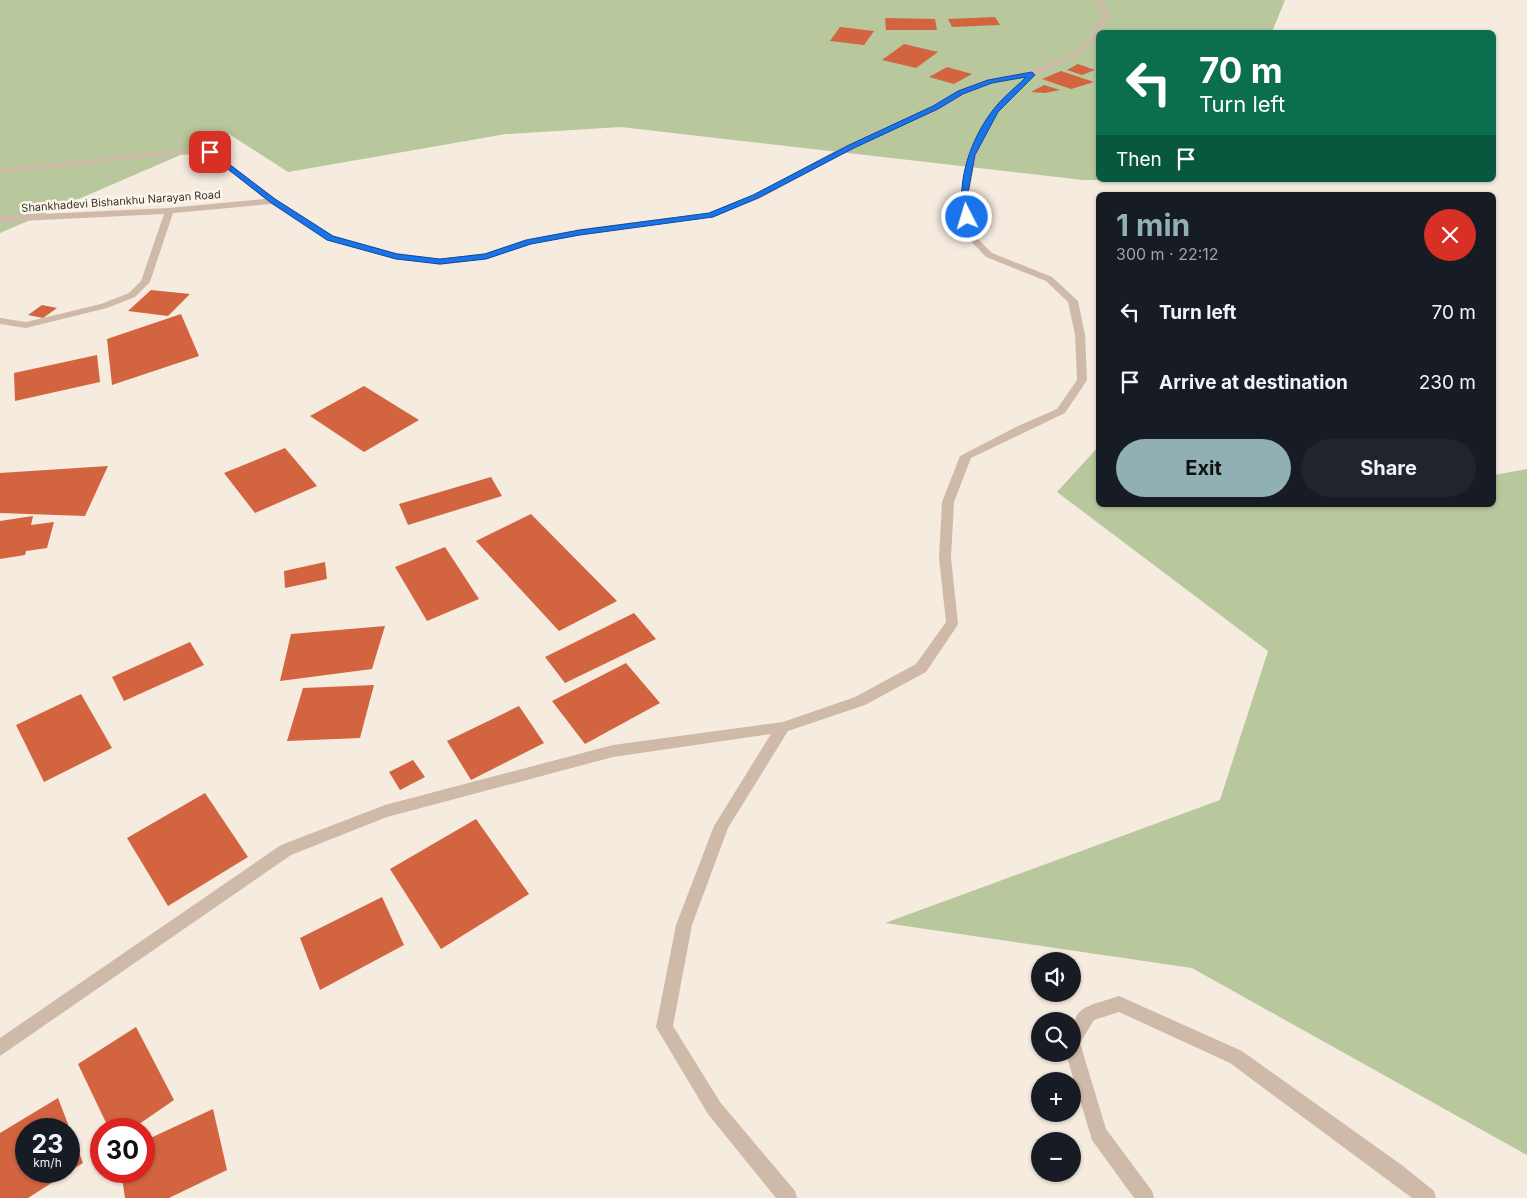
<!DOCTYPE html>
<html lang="en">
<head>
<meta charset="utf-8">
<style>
	:root { --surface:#171b24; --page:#20242c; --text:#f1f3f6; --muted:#9ea1a6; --accent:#90b0b4 }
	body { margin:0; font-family:Inter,sans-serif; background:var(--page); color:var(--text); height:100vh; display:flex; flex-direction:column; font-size:19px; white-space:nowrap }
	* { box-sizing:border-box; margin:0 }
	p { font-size:16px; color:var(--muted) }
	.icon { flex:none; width:28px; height:28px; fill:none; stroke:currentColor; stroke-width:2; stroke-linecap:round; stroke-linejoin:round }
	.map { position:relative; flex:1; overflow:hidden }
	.details { position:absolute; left:1096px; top:192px; width:400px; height:315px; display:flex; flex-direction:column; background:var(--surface); border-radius:8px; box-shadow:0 1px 4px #0004 }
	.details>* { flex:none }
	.hud { position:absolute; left:1096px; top:30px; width:400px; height:152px; border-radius:8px; box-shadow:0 1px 4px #0004; background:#0b6e4f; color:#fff; overflow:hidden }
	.controls { position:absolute; left:1031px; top:952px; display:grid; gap:10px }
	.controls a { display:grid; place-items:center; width:50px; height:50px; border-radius:50%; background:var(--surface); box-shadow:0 1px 4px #0004; font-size:25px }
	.speed { position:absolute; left:15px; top:1118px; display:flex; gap:10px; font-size:25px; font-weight:700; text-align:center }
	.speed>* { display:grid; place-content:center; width:65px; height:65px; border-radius:50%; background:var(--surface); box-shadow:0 1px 4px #0004; line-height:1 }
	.speed small { font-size:12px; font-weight:400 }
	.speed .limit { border:8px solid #d22; background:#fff; color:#111 }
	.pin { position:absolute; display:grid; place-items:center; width:42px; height:42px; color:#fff; margin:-21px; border-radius:10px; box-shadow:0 2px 8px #0006 }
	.me { position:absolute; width:55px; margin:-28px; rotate:355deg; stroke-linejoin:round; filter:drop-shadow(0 0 4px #0008) }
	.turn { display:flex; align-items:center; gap:18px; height:105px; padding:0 20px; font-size:22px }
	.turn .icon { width:65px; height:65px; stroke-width:2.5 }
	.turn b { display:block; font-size:35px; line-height:42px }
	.then { display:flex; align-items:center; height:48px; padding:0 20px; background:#0003; gap:10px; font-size:19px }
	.round { display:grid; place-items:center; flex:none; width:52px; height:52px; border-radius:26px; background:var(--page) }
	.overview { display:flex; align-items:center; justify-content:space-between; height:85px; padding:0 20px }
	h1 { font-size:30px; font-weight:700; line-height:38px; color:var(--accent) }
	.cta { display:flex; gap:10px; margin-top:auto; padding:10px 20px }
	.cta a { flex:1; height:58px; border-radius:30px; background:var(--accent); color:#111; font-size:20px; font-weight:700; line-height:58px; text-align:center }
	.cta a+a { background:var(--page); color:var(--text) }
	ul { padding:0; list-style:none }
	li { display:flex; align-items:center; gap:15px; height:70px; padding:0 20px }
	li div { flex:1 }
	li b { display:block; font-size:19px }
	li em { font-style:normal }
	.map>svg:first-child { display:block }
	.green { fill:#b8c79c }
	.building { fill:#d26440; fill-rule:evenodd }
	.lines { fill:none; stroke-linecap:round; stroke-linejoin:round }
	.minor { fill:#cfbaa9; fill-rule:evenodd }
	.route { fill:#1a73e8; stroke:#114b97 }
	.labels { text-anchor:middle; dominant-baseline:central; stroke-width:5; stroke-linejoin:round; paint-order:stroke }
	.far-street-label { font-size:11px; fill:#3c2f29; stroke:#fcf5ec }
</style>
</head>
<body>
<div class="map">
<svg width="1527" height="1198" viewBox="0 0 1527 1198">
	<rect width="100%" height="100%" fill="#f5ebdf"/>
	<!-- green -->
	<path class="green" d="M0 0H1285L1272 32H1099V180H1083L621 127 506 134 288 172 229 134 0 233Z
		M1099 446V505H1494V475L1527 469V1155L1192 968 885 923 1220 800 1268 651 1057 492Z"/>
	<!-- building -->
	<path class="building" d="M995 17 1000 25 952 27 948 19Z
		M885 18 935 19 937 30H886Z
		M840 27 874 31 864 45 830 41Z
		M904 44 938 52 916 68 882 60Z
		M1078 64 1095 70 1082 75 1067 70Z
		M947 67 972 74 954 84 929 77Z
		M1061 71 1094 82 1071 89 1042 79Z
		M1044 85 1060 90 1045 93 1031 92Z
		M151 290 190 294 168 316 128 311Z
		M42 305 57 308 43 318 28 315Z
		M181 314 199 356 112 385 107 339Z
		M97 355 100 382 15 401 14 373Z
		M364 386 419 420 364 452 310 416Z
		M285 448 317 486 255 513 224 473Z
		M108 466 85 516 0 513V473Z
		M491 477 502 496 408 525 399 504Z
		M531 514 617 601 559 631 476 541Z
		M33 516 31 525 54 522 47 548 26 551 25 555 0 559V521Z
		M445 547 479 599 427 621 395 567Z
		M325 562 327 579 285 588 284 571Z
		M634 613 656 639 565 683 545 657Z
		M385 626 372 669 280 681 291 634Z
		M190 642 204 665 124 701 112 677Z
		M626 663 660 703 585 744 552 701Z
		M374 685 360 738 287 741 303 688Z
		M81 694 112 748 44 782 16 725Z
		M519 706 544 743 471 780 447 741Z
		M413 760 425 777 400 790 389 772Z
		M205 793 248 857 168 906 127 838Z
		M476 819 529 894 441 949 390 869Z
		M382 897 404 945 320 990 300 938Z
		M136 1027 174 1100 132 1129H109L78 1064Z
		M58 1098 83 1163 28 1198H0V1133ZM26 1129H69V1171H26Z
		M213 1109 227 1170 169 1198H125L121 1171H144V1141Z"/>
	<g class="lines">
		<!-- minor -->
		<path class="minor" d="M1095 0H1101L1109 13 1101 32H1099V37L1078 55 1035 75 998 112 976 155 968 198 974 235 992 253 1052 277 1078 301 1085 335 1087 380 1065 413 971 458 954 502 951 558 958 623 957 626 926 672 865 705 788 731 728 828 692 925 673 1026 720 1102 795 1191 797 1198H776L708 1114 656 1027 676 925 714 826 771 734 613 757 387 817 291 855 0 1056V1038L281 845 385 805 613 745 783 722 855 697 916 664 946 622 939 558 942 502 960 456 1018 426 1057 409 1077 380 1075 335 1068 302 1046 281 986 257 966 236 960 198 968 155 992 109 1025 77 992 83 964 94 939 109 854 148 759 199 713 217 580 235 531 244 486 259 440 265 393 258 327 240 271 204 173 213 150 282 135 297 107 308 26 328 0 324V318L26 322 101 304 129 293 141 281 164 214 0 222V216L169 208 265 199 208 154 169 155 0 173V169L169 151 210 150 276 199 333 236 397 253 440 259 485 253 526 240 580 229 708 213 753 195 848 144 933 105 958 90 987 79 1030 71 1074 53 1094 34 1103 13Z
			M1119 996 1242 1051 1403 1166 1434 1191 1436 1198H1412L1230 1063 1119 1012 1094 1020 1080 1043 1106 1129 1152 1191 1154 1198H1134L1092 1140 1066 1054H1072C1072 1006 1076 1010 1119 996Z"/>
	</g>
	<!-- route -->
	<path class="route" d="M1032 72 1035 75 998 112 975 155 967 198 971 217 967 219 963 217C957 180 970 140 993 110 1002 98 1015 88 1026 77L992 83 963 94 938 109 854 148 758 198 713 217 580 235 531 244 486 259 440 264 396 259 327 240 270 202 206 152 212 151 275 199 333 236 397 254 440 259 485 254 526 240 580 230 709 213 753 195 849 145 933 106 958 91 988 80Z"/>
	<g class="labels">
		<!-- far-street labels -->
		<g class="far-street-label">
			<text transform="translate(121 201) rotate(-4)">Shankhadevi Bishankhu Narayan Road</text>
		</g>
	</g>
</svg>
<div class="controls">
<a><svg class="icon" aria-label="sound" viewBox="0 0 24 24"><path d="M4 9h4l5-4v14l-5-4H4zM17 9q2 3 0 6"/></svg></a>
<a><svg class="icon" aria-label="search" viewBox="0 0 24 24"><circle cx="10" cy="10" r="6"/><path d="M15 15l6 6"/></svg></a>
<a>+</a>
<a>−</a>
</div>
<div class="speed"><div>23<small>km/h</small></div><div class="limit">30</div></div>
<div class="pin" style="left:210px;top:152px;background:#d93025"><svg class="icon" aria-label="arrive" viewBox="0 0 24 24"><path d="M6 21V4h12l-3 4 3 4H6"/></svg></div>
<svg class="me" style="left:967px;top:217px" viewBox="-20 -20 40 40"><circle r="17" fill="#1a73e8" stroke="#fff" stroke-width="3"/><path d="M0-11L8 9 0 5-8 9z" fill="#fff"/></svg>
<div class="hud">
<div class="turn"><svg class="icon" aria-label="left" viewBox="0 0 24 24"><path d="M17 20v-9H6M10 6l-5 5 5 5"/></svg><div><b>70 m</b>Turn left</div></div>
<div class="then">Then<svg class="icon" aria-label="arrive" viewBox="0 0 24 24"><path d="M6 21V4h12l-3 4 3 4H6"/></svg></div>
</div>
<section class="details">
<div class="overview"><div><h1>1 min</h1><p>300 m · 22:12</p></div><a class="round" style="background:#d93025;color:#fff"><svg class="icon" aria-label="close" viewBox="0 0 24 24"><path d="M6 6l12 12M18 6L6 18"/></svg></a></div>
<ul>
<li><svg class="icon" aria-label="left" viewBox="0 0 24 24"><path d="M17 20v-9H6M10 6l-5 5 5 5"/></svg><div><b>Turn left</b></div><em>70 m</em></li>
<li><svg class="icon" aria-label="arrive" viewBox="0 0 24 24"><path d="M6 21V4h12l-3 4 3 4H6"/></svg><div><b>Arrive at destination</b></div><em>230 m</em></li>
</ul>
<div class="cta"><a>Exit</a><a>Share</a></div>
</section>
</div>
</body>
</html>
